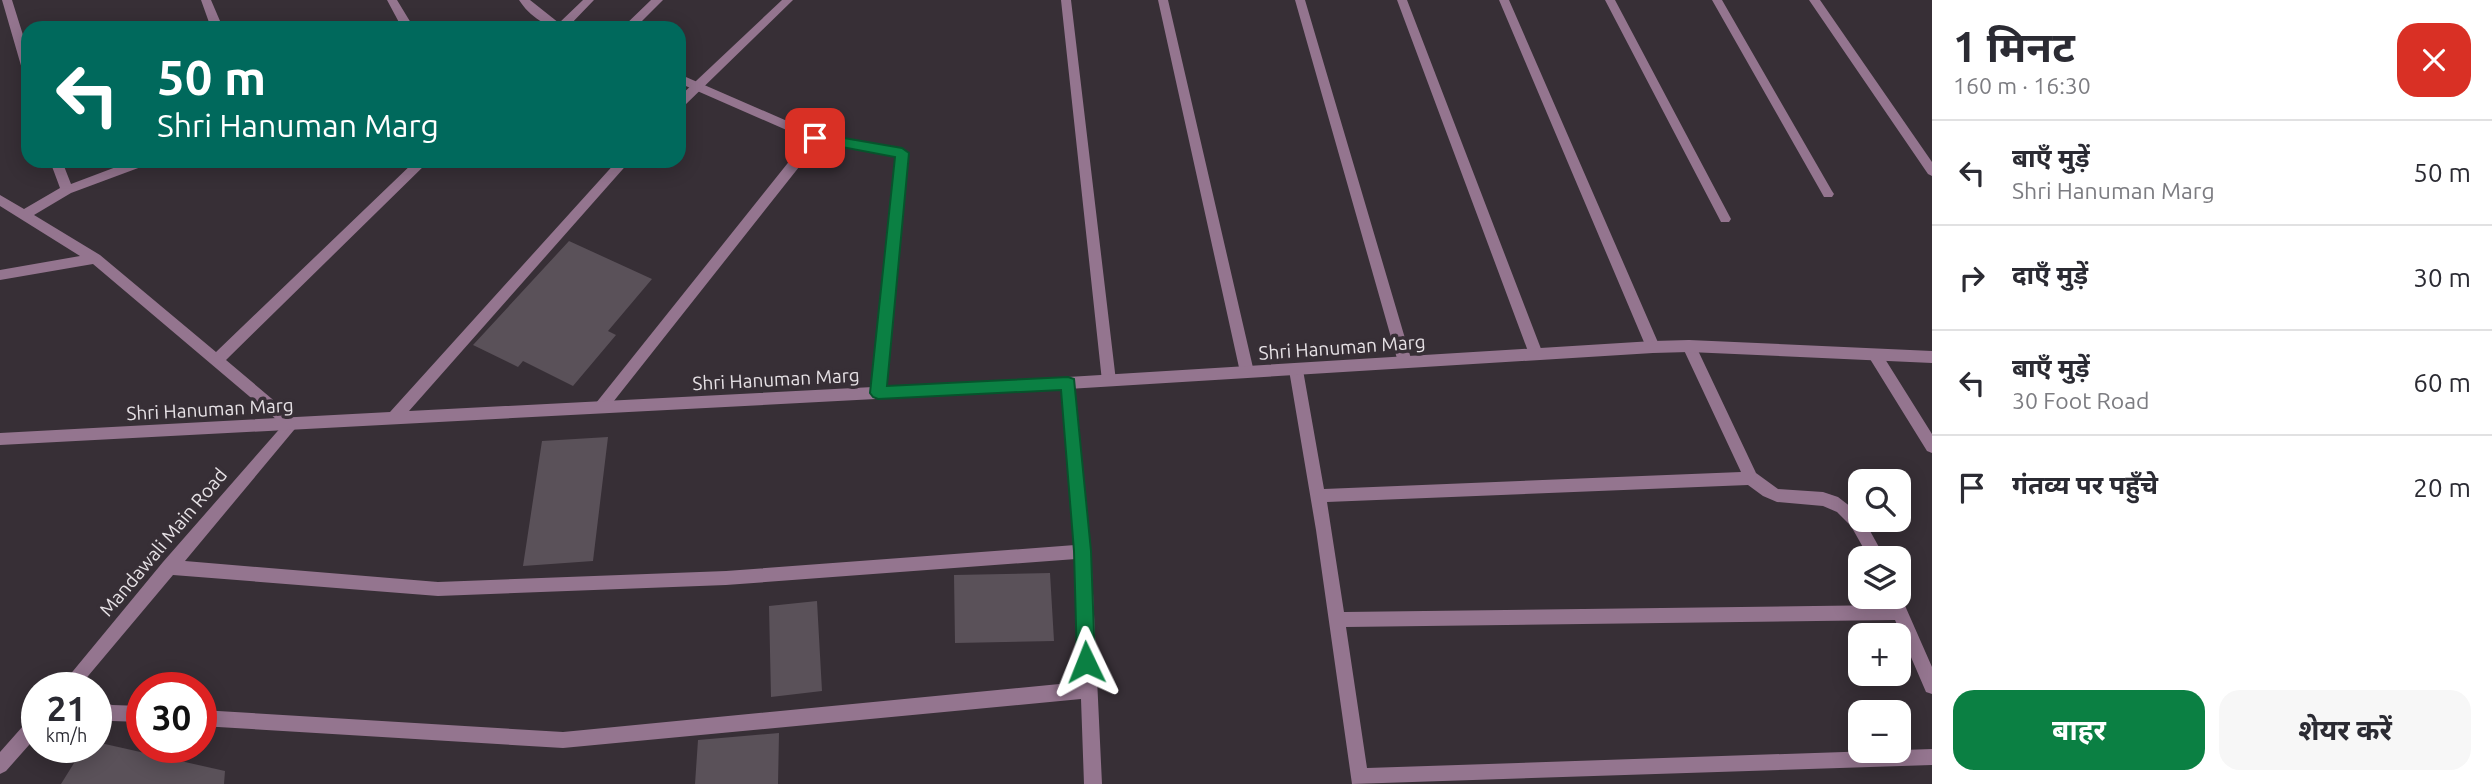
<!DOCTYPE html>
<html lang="hi">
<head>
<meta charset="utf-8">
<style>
	:root { --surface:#fff; --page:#f7f7f7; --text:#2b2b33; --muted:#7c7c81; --line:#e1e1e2; --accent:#0b8043 }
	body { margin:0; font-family:Ubuntu,"Noto Sans Devanagari",sans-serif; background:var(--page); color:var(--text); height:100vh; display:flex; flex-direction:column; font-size:26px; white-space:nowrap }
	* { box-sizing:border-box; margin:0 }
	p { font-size:23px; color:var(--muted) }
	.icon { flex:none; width:38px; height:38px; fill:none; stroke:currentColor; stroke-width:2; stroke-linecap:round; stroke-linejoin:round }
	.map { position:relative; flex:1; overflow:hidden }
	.drawer { display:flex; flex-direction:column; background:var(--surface); width:560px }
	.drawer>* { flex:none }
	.banner { position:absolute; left:21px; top:21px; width:665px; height:147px; border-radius:21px; box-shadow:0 4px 18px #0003; background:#00695c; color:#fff; overflow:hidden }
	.buttons { position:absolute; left:1848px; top:469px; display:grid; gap:14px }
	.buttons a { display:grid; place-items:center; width:63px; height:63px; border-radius:14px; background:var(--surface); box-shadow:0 4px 18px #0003; font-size:35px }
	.speed { position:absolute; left:21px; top:672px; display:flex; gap:14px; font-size:35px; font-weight:700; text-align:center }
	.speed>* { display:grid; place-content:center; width:91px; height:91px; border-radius:50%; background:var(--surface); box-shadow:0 4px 18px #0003; line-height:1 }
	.speed small { font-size:18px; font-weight:400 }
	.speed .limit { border:10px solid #d22; background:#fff; color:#111 }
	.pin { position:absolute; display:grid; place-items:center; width:60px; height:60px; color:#fff; margin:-30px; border-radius:14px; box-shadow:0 4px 10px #0006 }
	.me { position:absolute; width:77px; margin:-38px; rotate:358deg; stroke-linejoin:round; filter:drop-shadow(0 0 5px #0008) }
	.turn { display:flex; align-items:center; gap:24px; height:147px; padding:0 21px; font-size:32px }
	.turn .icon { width:91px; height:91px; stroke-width:2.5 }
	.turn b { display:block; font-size:49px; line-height:60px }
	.round { display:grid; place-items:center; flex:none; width:74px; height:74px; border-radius:21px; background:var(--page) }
	.summary { display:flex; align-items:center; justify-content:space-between; height:119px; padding:0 21px }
	h1 { font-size:42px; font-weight:700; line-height:52px }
	.button { display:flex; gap:14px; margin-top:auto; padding:14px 21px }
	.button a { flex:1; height:80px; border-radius:21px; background:var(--accent); color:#fff; font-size:28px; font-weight:700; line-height:80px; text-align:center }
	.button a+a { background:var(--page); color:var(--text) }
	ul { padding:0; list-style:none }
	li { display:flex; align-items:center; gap:21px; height:105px; padding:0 21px; border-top:2px solid var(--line) }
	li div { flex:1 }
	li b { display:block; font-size:26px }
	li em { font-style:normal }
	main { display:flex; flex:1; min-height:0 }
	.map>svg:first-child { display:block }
	.building { fill:#5a5159 }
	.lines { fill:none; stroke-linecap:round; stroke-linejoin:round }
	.minor { fill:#94758f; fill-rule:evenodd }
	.tertiary { fill:#94758f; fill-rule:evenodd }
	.route { fill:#0b8043; stroke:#07532c; stroke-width:2 }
	.labels { text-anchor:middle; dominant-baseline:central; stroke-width:7; stroke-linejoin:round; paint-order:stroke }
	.street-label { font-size:19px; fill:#e6e1e5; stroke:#372f36 }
</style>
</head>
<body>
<main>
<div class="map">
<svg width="1932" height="784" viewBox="0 0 1932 784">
	<rect width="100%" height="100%" fill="#372f36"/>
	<!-- building -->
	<path class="building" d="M569 241 652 279 608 331 616 335 573 386 523 361 518 367 473 345Z
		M608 437 593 561 523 566 542 441Z
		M1050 573 1054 641 955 643 954 575Z
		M817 601 822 691 771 697 769 606Z
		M779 733 778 784H695L698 740Z
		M96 742 225 771 224 784H61L84 747H96Z"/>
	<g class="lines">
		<!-- minor -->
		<path class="minor" d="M2 0H12L28 51V73L22 69Z
			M201 0H211L223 28H211Z
			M387 0H397L414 28H402Z
			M519 0H530L559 23 583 0H594L567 28C547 28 530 17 519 0Z
			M651 0H663L635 28H622Z
			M1061 0H1071L1116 381 1114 385H1104L1102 381Z
			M1158 0H1168L1254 372 1252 376H1242L1240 372Z
			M1295 0H1305L1412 362 1410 366H1400L1398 362Z
			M1397 0H1407L1543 354 1541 358H1531L1529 354Z
			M1499 0H1509L1660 347 1658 351H1648L1646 347Z
			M1605 0H1615L1731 219 1729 222H1721Z
			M1712 0H1722L1832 191 1834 194 1832 197H1824Z
			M1809 0H1820L1932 162V176L1928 174Z
			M679 74 817 134 906 151 908 154 883 397H873L871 393 896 157 818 143 606 411 601 413 596 411 594 407 596 403 807 139 679 83Z
			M50 161H62L71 184 132 161H151L149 164 71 193 34 215 100 255 216 352 415 161H429L226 360 297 420 299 424 185 561 438 582 726 571 1075 545 1061 383 1063 379H1073L1091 551 1102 784H1084L1081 699 563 748 201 726V710L563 732 1080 682 1076 559 726 585 438 596 173 575 78 688H59L163 562 283 425 93 264 0 280V270L80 256 0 206V195L24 209 60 188Z
			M1689 340 1694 342 1756 473 1778 489 1823 492 1838 497 1860 514V520H1864L1885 558H1869L1851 526 1837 512 1823 506 1777 502 1763 496 1748 485 1327 502 1344 612 1888 605 1885 597H1899V592L1932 667V694L1926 692 1895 620 1346 627 1367 768 1932 749V765L1352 784 1316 530 1289 370 1291 366H1301L1303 370 1324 489 1741 472 1682 346 1684 342Z
			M1875 349 1880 351 1932 434V453L1927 451 1870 359 1868 355 1870 351Z
			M96 699 112 705 142 706V722L112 721 96 715Z
			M37 715V736L6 771 0 774V752L31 717Z"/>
		<!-- tertiary -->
		<path class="tertiary" d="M782 0H793L683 107 679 108V97Z
			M617 161H630L409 411 1068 377 1653 341 1689 340 1932 351V363L1689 352 1653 353 1068 389 0 445V433L390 412Z"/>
	</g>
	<!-- route -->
	<path class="route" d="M815 133 902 148 909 153 887 386 1068 377 1074 379 1091 551 1095 662 1093 668 1086 671 1080 668 1077 662 1074 551 1061 390 878 399 873 397 870 393 895 157 810 141V134Z"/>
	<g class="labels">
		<!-- street labels -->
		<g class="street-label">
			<text transform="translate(1342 347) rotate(-4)">Shri Hanuman Marg</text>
			<text transform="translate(776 379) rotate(-3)">Shri Hanuman Marg</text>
			<text transform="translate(210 409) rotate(-3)">Shri Hanuman Marg</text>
			<text transform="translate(163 542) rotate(-50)">Mandawali Main Road</text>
		</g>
	</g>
</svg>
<div class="buttons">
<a><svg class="icon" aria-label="search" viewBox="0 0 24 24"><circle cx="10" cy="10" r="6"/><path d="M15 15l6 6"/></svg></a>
<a><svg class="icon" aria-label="layers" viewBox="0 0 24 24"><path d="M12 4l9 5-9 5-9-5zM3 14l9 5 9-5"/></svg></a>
<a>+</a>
<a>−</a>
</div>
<div class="speed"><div>21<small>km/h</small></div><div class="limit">30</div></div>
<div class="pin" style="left:815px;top:138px;background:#d93025"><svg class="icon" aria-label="arrive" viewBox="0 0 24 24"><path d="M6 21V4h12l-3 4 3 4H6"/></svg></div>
<svg class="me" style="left:1086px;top:662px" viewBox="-20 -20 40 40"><path d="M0-17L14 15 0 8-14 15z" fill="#0b8043" stroke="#fff" stroke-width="4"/></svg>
<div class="banner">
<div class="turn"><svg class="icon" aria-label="left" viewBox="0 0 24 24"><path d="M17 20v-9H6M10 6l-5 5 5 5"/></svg><div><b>50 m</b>Shri Hanuman Marg</div></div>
</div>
</div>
<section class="drawer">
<div class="summary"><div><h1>1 मिनट</h1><p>160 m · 16:30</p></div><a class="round" style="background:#d93025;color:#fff"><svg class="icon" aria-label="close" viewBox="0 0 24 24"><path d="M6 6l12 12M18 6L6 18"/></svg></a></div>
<ul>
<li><svg class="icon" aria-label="left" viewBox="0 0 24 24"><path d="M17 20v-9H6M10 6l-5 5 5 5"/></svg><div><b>बाएँ मुड़ें</b><p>Shri Hanuman Marg</p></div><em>50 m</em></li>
<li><svg class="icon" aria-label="right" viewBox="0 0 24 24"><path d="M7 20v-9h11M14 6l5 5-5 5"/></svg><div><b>दाएँ मुड़ें</b></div><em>30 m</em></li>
<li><svg class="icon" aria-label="left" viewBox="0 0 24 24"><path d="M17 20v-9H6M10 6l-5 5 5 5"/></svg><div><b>बाएँ मुड़ें</b><p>30 Foot Road</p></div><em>60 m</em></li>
<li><svg class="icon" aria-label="arrive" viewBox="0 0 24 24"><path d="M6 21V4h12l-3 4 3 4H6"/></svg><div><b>गंतव्य पर पहुँचे</b></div><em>20 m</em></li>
</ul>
<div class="button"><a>बाहर</a><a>शेयर करें</a></div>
</section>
</main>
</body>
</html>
